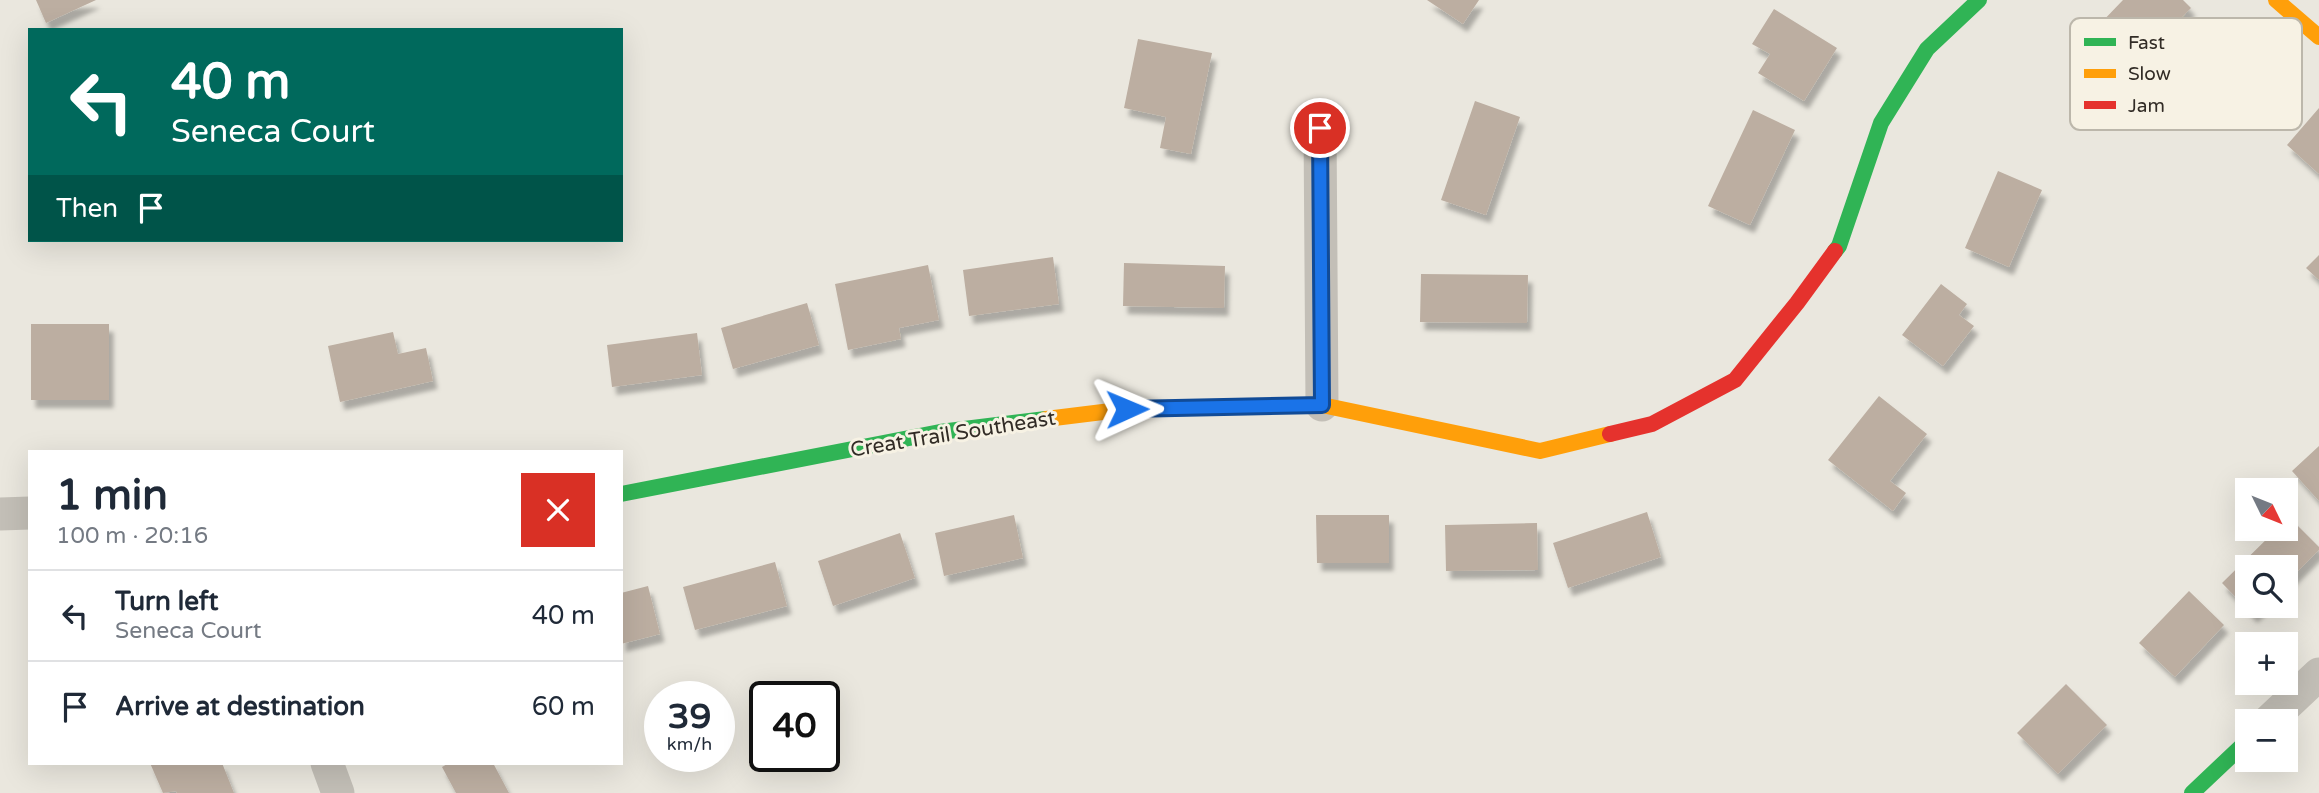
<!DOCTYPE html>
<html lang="en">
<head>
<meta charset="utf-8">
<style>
	:root { --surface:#fff; --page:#f6f6f7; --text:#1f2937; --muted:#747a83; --line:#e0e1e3 }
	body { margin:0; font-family:"Varela Round",sans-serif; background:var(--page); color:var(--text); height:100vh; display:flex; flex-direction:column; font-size:26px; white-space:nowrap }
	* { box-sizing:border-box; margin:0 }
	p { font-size:23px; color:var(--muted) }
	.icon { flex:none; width:38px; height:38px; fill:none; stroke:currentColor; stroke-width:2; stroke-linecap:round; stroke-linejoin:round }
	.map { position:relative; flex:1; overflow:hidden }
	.sheet { position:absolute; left:28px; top:450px; width:595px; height:315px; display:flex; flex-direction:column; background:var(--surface); border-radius:0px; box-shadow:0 7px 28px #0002 }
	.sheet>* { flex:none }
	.hud { position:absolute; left:28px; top:28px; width:595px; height:214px; border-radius:0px; box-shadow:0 7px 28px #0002; background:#00695c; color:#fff; overflow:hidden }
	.needle { width:46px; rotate:133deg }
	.tools { position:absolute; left:2235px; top:478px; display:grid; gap:14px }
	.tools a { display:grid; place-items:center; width:63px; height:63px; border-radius:0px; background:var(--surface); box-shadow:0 7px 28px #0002; font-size:35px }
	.speed { position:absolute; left:644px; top:681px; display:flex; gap:14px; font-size:35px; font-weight:700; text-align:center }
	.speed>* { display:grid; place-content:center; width:91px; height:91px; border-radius:50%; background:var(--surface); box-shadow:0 7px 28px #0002; line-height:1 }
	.speed small { font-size:18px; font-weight:400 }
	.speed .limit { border:4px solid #111; border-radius:10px; background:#fff; color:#111 }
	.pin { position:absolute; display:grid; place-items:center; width:60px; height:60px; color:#fff; margin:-30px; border:4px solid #fff; border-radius:50%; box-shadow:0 2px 7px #0007 }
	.me { position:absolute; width:77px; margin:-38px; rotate:89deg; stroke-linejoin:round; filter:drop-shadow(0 0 5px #0008) }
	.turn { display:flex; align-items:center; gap:24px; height:147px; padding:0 28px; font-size:32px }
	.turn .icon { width:91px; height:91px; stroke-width:2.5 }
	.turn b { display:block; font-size:49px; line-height:60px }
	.then { display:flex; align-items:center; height:66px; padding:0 28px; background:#0003; gap:14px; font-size:26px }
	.round { display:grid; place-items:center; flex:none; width:74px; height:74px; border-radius:0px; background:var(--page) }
	.headline { display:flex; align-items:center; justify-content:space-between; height:119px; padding:0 28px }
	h1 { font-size:42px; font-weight:700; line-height:52px }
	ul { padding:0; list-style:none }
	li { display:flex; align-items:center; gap:21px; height:91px; padding:0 28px; border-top:2px solid var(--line) }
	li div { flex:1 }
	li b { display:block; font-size:26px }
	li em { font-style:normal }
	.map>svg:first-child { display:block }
	.building { fill:#bcaea1; filter:url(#shadow) }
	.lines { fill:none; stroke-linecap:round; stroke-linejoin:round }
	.street { stroke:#c3bfb7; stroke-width:33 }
	.fast { stroke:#30b455; stroke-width:16 }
	.slow { stroke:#ff9f0a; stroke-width:16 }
	.jam { stroke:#e5322d; stroke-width:16 }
	.route-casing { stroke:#114b97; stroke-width:18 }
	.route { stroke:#1a73e8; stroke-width:12 }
	.labels { text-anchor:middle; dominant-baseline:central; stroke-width:6; stroke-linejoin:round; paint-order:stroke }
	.street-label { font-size:21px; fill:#322c26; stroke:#f7f2e4 }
	.key { fill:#f7f2e4; stroke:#bcb7ab; stroke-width:2 }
	.key-label { font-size:19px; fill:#322c26 }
</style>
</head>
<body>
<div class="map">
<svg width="2319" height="793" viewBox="0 0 2319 793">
	<defs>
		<filter id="shadow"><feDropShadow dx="4.5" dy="8" stdDeviation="2" flood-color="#0004"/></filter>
	</defs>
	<rect width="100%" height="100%" fill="#eae7de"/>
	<!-- building -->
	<path class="building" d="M36 0H96L46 23Z
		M1427 0H1479L1463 24Z
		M2123 0H2183L2191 8 2136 64 2098 26Z
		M1774 9 1837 48 1804 101 1758 73 1770 54 1752 44Z
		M1138 39 1212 53 1191 154 1160 148 1166 117 1124 108Z
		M1475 101 1520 117 1486 215 1441 200Z
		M2319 108V174L2287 145Z
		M1753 110 1795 130 1750 225 1708 206Z
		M1998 171 2042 190 2009 267 1965 248Z
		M2319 255V280L2306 268Z
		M1053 257 1059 304 969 316 963 270Z
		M1124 263 1225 266 1224 308 1123 306Z
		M928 265 939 320 899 328 901 339 848 350 835 284Z
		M1421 274 1528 275 1527 323 1420 322Z
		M1941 284 1967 304 1959 315 1974 326 1943 366 1902 335Z
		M807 303 819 345 733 369 721 328Z
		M31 324H109V400H31Z
		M393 332 398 354 426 348 433 381 340 402 328 346Z
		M697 333 702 375 612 387 607 345Z
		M1879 396 1927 434 1890 481 1906 493 1893 511 1828 460Z
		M2319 446V501L2292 471Z
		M1647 512 1661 557 1568 588 1553 543Z
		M1014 515 1023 558 944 576 935 533Z
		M1316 515H1389V563H1317Z
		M2289 517 2319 547V550L2286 583V567H2247V606H2263L2253 615 2222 583 2278 528H2286V521Z
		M1537 523 1538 570 1446 571 1445 525Z
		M900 533 915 578 833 606 818 561Z
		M775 562 787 606 695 630 683 587Z
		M648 586 660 634 621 644V593Z
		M2189 591 2224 625 2175 677 2139 643Z
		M2066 684 2107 725 2058 774 2017 733Z
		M150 763H222L234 793H177L176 791 163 793Z
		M449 763H493L509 793H456L442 767Z"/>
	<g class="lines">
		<!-- street -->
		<path class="street" d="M1320 128 1322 405
			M0 514 30 513
			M2269 721 2319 674
			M327 763 338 793"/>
		<!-- fast -->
		<path class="fast" d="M1835 251 1839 246 1881 123 1927 49 1979 0
			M621 494 940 432 1046 419
			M2192 793 2247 741"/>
		<!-- slow -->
		<path class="slow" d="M2276 0 2319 37
			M1046 419 1127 409 1322 405 1540 451 1610 434"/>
		<!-- jam -->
		<path class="jam" d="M1610 434 1652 424 1735 380 1797 303 1835 251"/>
	</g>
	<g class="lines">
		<defs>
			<path id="route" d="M1127 409 1322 405 1320 128"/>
		</defs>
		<!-- route casing -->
		<use href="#route" class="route-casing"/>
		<!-- route -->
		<use href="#route" class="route"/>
	</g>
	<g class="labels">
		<!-- street labels -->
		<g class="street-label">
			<text transform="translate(953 434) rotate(-9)">Creat Trail Southeast</text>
		</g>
	</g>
	<!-- legend -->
	<rect x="2070" y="18" width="232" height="112" rx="10" class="key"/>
	<rect x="2084" y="38" width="32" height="8" fill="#30b455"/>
	<rect x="2084" y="69" width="32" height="9" fill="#ff9f0a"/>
	<rect x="2084" y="101" width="32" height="8" fill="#e5322d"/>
	<g class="key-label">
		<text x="2128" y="49">Fast</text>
		<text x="2128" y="80">Slow</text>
		<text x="2128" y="112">Jam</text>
	</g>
</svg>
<div class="tools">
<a><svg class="needle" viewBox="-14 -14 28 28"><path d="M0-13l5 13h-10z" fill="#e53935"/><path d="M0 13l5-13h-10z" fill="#747a83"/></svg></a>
<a><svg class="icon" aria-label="search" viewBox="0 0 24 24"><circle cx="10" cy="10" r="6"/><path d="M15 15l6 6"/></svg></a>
<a>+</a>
<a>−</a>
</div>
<div class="speed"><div>39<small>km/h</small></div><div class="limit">40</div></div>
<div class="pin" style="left:1320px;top:128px;background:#d93025"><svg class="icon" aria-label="arrive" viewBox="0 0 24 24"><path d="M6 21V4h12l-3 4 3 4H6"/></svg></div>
<svg class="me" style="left:1127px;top:409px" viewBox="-20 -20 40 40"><path d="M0-17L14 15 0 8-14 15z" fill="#1a73e8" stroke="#fff" stroke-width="4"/></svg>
<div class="hud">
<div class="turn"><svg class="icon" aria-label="left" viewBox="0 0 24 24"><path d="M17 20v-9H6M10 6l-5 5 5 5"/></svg><div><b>40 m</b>Seneca Court</div></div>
<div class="then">Then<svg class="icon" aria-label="arrive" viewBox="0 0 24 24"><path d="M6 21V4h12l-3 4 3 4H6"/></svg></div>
</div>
<section class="sheet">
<div class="headline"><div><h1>1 min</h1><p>100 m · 20:16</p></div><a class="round" style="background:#d93025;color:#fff"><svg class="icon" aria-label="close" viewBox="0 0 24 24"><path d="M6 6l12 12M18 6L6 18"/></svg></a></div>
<ul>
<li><svg class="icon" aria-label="left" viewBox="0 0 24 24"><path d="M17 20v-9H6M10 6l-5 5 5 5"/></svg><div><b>Turn left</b><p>Seneca Court</p></div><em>40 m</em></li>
<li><svg class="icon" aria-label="arrive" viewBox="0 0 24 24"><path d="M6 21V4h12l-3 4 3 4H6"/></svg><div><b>Arrive at destination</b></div><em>60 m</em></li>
</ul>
</section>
</div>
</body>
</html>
